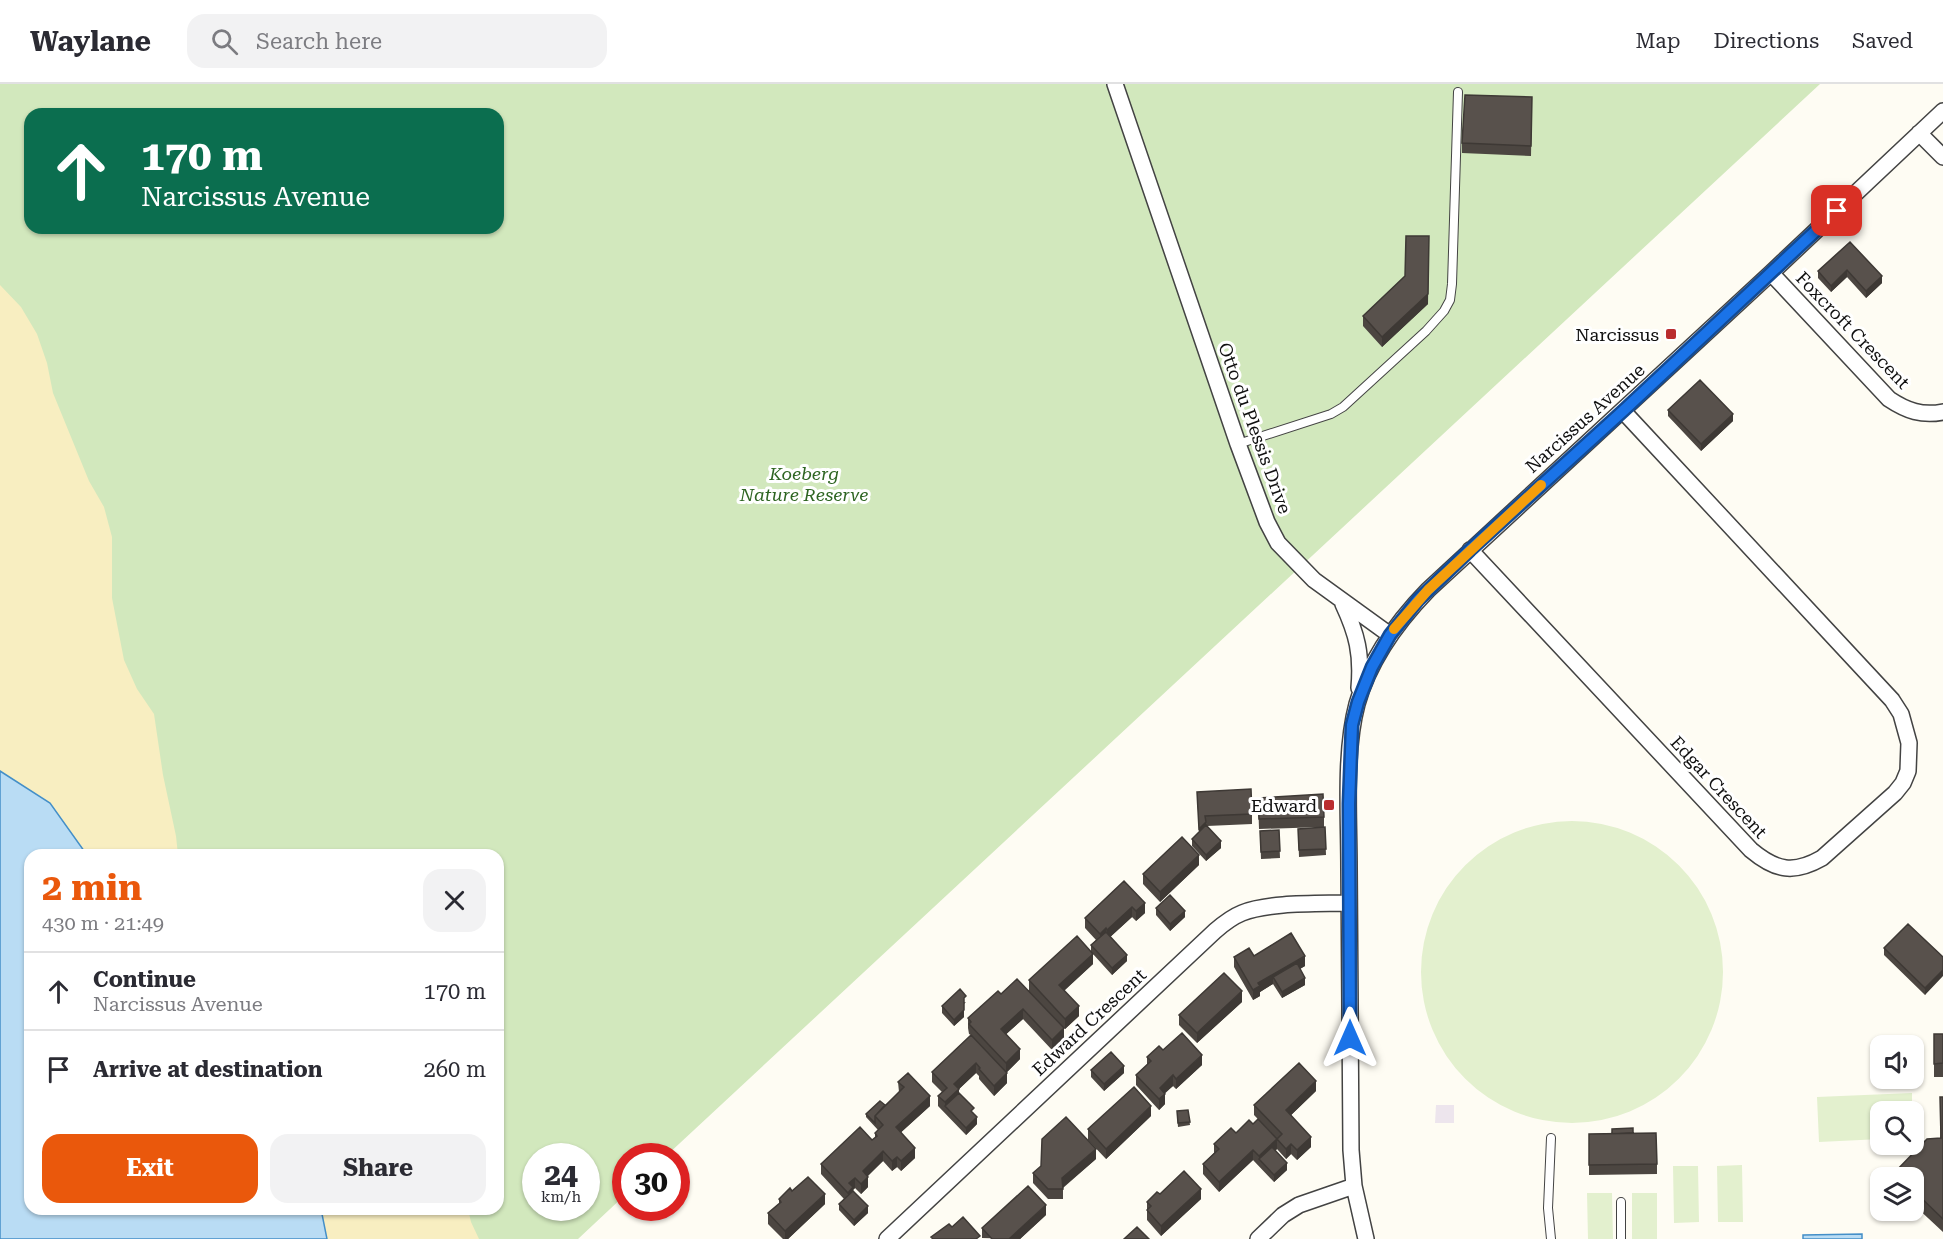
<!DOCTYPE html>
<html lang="en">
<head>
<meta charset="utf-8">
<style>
	:root { --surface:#fff; --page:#f2f2f3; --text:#2b2b33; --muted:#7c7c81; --line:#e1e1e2; --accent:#ea580c }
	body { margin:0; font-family:"Roboto Serif",serif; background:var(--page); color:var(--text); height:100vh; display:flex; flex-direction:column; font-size:22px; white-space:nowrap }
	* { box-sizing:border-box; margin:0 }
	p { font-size:20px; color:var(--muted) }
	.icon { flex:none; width:33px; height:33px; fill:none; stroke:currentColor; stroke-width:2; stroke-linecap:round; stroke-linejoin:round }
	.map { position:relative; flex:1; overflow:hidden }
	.sheet { position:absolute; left:24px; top:765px; width:480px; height:366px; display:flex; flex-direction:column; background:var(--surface); border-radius:18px; box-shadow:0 2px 4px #0004 }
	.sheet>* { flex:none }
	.guide { position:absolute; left:24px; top:24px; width:480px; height:126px; border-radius:18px; box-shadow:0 2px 4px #0004; background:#0b6e4f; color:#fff; overflow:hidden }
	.buttons { position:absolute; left:1870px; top:951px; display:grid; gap:12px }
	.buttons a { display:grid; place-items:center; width:54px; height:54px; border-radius:12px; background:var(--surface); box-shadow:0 2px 4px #0004; font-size:30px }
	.speed { position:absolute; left:522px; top:1059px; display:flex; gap:12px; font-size:30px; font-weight:700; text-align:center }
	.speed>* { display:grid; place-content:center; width:78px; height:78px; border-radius:50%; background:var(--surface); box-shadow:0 2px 4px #0004; line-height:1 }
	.speed small { font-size:15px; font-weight:400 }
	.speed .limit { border:9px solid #d22; background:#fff; color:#111 }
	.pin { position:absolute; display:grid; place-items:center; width:51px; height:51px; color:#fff; margin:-26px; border-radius:12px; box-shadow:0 3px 9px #0006 }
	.me { position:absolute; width:66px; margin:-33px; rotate:0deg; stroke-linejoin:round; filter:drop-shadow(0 0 4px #0008) }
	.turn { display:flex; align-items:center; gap:21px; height:126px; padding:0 18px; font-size:27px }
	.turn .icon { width:78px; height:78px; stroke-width:2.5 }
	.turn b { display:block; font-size:42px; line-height:51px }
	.round { display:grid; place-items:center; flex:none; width:63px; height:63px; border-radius:18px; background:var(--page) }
	.summary { display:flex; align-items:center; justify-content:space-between; height:102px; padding:0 18px }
	h1 { font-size:36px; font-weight:700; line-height:45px; color:var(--accent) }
	.primary-button { display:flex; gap:12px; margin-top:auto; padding:12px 18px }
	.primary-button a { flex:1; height:69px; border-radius:18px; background:var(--accent); color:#fff; font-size:24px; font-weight:700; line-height:69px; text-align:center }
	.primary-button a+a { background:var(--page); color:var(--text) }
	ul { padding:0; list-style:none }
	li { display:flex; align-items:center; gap:18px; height:78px; padding:0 18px; border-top:2px solid var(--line) }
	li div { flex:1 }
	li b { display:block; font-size:22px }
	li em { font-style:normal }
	header { display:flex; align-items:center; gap:36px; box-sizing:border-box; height:84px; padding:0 30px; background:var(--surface); border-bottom:2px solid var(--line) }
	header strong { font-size:28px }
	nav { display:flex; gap:33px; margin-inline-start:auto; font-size:21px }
	.search { width:420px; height:54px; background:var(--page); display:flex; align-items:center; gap:15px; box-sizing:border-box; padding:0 21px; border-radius:18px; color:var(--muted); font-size:22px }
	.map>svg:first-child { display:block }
	.industrial { fill:#ede5ed }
	.green { fill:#d2e8bd; fill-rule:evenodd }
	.sand { fill:#f8eec1 }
	.pitch { fill:#e3f0ce }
	.water { fill:#b9dcf4; stroke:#448fc8; stroke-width:1.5 }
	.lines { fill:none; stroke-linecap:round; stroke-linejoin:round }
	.service-casing { stroke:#434343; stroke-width:10 }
	.minor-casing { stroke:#434343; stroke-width:18 }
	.service { stroke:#fff; stroke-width:8 }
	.minor { stroke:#fff; stroke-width:15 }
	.wall { fill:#4c4641 }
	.shaded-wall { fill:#3e3935 }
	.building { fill:#58514c; stroke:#3e3935; stroke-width:1.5 }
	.route-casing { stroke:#114b97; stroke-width:15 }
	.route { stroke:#1a73e8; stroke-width:10 }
	.slow { stroke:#f59e0b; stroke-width:10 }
	.poi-dot { fill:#ba2d2f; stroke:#fff; stroke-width:2 }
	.labels { text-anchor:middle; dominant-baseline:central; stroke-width:6; stroke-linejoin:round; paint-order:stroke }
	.street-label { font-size:18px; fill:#101010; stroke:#fff }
	.poi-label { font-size:18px; fill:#101010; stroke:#fff; text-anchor:end }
	.park-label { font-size:18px; font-style:italic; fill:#2e6522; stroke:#fff }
</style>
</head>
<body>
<header>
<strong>Waylane</strong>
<div class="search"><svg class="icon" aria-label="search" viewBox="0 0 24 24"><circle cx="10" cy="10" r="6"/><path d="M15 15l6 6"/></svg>Search here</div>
<nav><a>Map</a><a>Directions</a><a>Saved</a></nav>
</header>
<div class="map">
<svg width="1943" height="1155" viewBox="0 0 1943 1155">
	<rect width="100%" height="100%" fill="#fefcf3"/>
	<!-- industrial -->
	<path class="industrial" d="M1436 1021H1454V1039H1435Z"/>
	<!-- green -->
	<path class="green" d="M0 0H1820L666 1072H626L625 1111 578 1155H376L360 1125H498V771H166L0 468ZM30 30H498V144H30ZM536 1072H586V1124H536Z"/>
	<!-- sand -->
	<path class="sand" d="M0 201 21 223 37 250 47 279 53 309 89 397 104 423 112 453V514L124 576 137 605 154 630 163 691 176 752 178 771H30V1125H468L471 1138 479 1155H0Z"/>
	<!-- pitch -->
	<path class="pitch" d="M1421 888a151 151 0 1 1 302 0a151 151 0 1 1-302 0Z
		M1912 1009V1027L1881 1028V1055L1819 1058 1817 1013Z
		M1742 1081 1743 1138H1718L1717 1082Z
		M1673 1082H1698L1699 1138 1674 1139Z
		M1587 1109H1612L1613 1155H1588Z
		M1632 1109H1657V1155H1632Z"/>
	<!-- water -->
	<path class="water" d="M0 687 50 719 87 771H30V1125H321L327 1155H0Z
		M1862 1150V1155H1803V1151Z"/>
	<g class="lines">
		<defs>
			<path id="service" d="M1238 360 1331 330 1343 323 1426 247 1444 227 1450 216 1452 200 1458 8
				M1551 1155 1548 1124 1551 1054
				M1621 1155V1118"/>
			<path id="minor" d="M1115 0 1238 360 1267 438 1278 459 1314 496 1390 551
				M1919 49 1943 73
				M1771 189 1889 315C1907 327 1922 332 1943 328
				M1470 466 1751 766C1776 787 1794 790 1822 774L1895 709 1903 699 1908 687 1909 659 1901 630 1892 616 1623 327
				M1343 520C1357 550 1362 570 1359 604
				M887 1155 1215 847C1223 840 1232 833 1242 829 1269 818 1319 820 1349 819
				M1258 1155 1283 1131 1299 1121 1354 1102
				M1366 1155 1354 1102 1351 1066C1350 972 1350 878 1349 784 1349 733 1344 669 1357 620 1369 577 1397 538 1428 506L1771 189 1943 27"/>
		</defs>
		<!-- service casing -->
		<use href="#service" class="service-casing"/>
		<!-- minor casing -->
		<use href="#minor" class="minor-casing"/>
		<!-- service -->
		<use href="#service" class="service"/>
		<!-- minor -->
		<use href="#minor" class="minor"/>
	</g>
	<!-- wall -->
	<path class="wall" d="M1532 13 1531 72 1462 69V59Z
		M1850 158 1882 199 1866 214 1847 193 1831 208 1818 194V187Z
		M1405 192 1428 220 1382 263 1363 242V232Z
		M1668 326 1733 337 1701 367 1668 332Z
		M1197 708 1252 730V740L1207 742 1221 764 1206 777 1192 762V755L1199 748Z
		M1258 714 1324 733V743L1259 745Z
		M1325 743 1326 771 1299 773 1298 745Z
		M1279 746 1280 774 1261 775 1260 747Z
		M1199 781 1160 818 1143 800V790Z
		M1124 797 1145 829 1136 837 1132 833 1110 853 1127 877 1112 891 1093 870V880L1064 907 1079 932 1065 945 1064 944V954L1052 966 1023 935 1006 950 1020 975 1007 988V999L994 1012 979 995V992L976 989 959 1005V1009L974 1030 977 1040 966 1051 938 1022V1012L942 1008 932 998V988L971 951 969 950 968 944V934L1029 906V896L1091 868V861L1096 856 1085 844V834Z
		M1156 824 1185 833 1170 847 1156 831Z
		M1884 864 1943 873 1925 911 1884 871Z
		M1254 872 1305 882 1300 885 1305 901 1282 914 1273 900 1260 908V912L1253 916 1234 883V873Z
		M966 918 964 920V933L954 942 942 929V922Z
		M1242 918 1197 959 1179 941V931Z
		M1934 950H1943V993H1934Z
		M1163 966 1202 981 1176 1005 1173 1002 1164 1009 1165 1020 1159 1026 1136 1001V991L1147 981V973Z
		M1091 986 1124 989 1104 1007 1091 993Z
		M898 998 930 1022 901 1048 915 1074 901 1087 897 1083 892 1087 883 1077 867 1092 868 1103 861 1110 855 1104 853 1106 868 1129 854 1142 839 1126V1120L844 1115 821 1090V1080L872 1056 875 1054V1049L878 1046 866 1033V1030L885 1021 899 1008Z
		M1316 1007 1291 1031 1311 1063 1297 1076 1291 1070 1286 1075 1277 1065 1275 1067 1287 1086 1274 1098 1253 1076 1219 1108 1203 1090V1080L1214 1069V1060L1253 1040 1277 1055 1254 1031V1021Z
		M1943 1013V1148L1914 1121V1094H1894V1089L1940 1054Z
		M1188 1026 1190 1041 1178 1043 1177 1031Z
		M1151 1032 1106 1075 1088 1056V1045Z
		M1633 1049 1657 1080V1090L1589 1091V1050Z
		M1096 1075 1063 1104V1115H1048L1033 1099V1089Z
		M792 1107 825 1120 788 1155H783L768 1140V1129L779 1120V1115Z
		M1160 1110 1201 1115 1161 1152 1147 1136V1118Z
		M1046 1131 1020 1155 982 1154V1144Z"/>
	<!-- shaded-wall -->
	<path class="shaded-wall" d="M1429 162 1428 220 1382 263V253Z
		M1847 186V193L1831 208V202Z
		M1882 192V199L1866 214V207Z
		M1733 330V337L1701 367V360Z
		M1206 738V748L1199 755V745Z
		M1221 757V764L1206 777V771Z
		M1199 771V781L1160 818V808Z
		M1145 819V829L1136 837V827Z
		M1132 823V833L1107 856V846Z
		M1185 827V833L1170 847V840Z
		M1106 844V854L1100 860V850Z
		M1093 870V880L1059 911V901Z
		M1127 871V877L1112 891V884Z
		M1305 872V882L1276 898 1273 893V900L1260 908V912L1253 916V906L1258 899Z
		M1943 886V892L1925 911V904Z
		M1305 894V901L1282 914V908Z
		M1242 907V918L1197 959V949Z
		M1079 922V932L1065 945V935Z
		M1023 925V935L1001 955V945Z
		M964 926V933L954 942V936Z
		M1064 944V954L1052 966V956Z
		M1020 965V975L1006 989V979Z
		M1202 971V981L1176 1005V995Z
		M976 979V989L957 1007 959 1005V1015L945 1022V1018L954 1000Z
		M1124 982V989L1104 1007V1000Z
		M1007 989V999L994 1012V1002Z
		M1173 991V1002L1160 1014V1004Z
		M1316 997V1007L1286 1036V1026Z
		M1165 1010V1020L1159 1026V1015Z
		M930 1012V1022L896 1053V1043Z
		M1151 1022V1032L1106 1075V1065Z
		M977 1033V1040L966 1051V1044Z
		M1311 1053V1063L1297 1076V1066Z
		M1277 1055V1065L1262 1079 1259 1075V1082V1072Z
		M1291 1060V1070L1286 1075V1065Z
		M915 1064V1074L901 1087V1077Z
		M1096 1065V1075L1062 1104V1094Z
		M1253 1066V1076L1219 1108V1098Z
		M883 1067V1077L863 1097V1087Z
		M897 1073V1083L892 1087V1077Z
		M1287 1079V1086L1274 1098V1091Z
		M868 1093V1103L861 1110V1100Z
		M855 1094V1104L853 1106V1113L848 1119V1109L849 1099Z
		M1201 1105V1115L1161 1152V1142Z
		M825 1110V1120L788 1155H785V1147Z
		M1046 1121V1131L1020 1155H1009Z
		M868 1122V1129L854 1142V1136Z"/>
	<!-- building -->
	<path class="building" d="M1465 11 1532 13 1531 62 1462 59Z
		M1406 152H1429L1428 210 1382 253 1363 232 1405 192Z
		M1850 158 1882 192 1866 207 1847 186 1831 202 1818 187Z
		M1700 296 1733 330 1701 360 1668 326Z
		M1251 705 1252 730 1205 732 1206 738 1199 745 1197 708Z
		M1323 710 1324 733 1259 735 1258 714Z
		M1206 741 1221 757 1206 771 1192 755Z
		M1325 743 1326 765 1299 766 1298 745Z
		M1279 746 1280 767 1261 768 1260 747Z
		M1182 753 1199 771 1160 808 1143 790Z
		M1124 797 1145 819 1136 827 1132 823 1107 846 1106 844 1100 850 1085 834Z
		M1170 811 1185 827 1170 840 1156 824Z
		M1908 840 1943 873V886L1925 904 1884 864Z
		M1106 848 1127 871 1112 884 1091 861Z
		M1291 849 1305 872 1258 899 1260 902 1253 906 1234 873 1249 864 1254 872Z
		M1077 852 1093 870 1059 901 1079 922 1065 935 1029 896Z
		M1297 879 1305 894 1282 908 1273 893Z
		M1224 889 1242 907 1197 949 1179 931Z
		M1017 895 1064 944 1052 956 1023 925 1001 945 1020 965 1006 979 969 940 971 938 968 934 998 907 1001 910Z
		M960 905 966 912 964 914V926L954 936 942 922Z
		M1182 949 1202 971 1176 995 1173 991 1160 1004 1165 1010 1159 1015 1136 991 1151 977 1147 973 1159 962 1163 966Z
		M1934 950H1943V979L1934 980Z
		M971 951 1007 989 994 1002 979 985 980 984 976 979 954 1000 959 1005 945 1018 938 1012 947 1004 932 988Z
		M1111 968 1124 982 1104 1000 1091 986Z
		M1299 979 1316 997 1286 1026 1311 1053 1297 1066 1291 1060 1286 1065 1277 1055 1282 1050 1254 1021Z
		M908 989 930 1012 896 1043 915 1064 901 1077 897 1073 892 1077 883 1067 863 1087 868 1093 861 1100 855 1094 849 1099 853 1103 848 1109 821 1080 860 1043 872 1056 877 1052 875 1049 883 1041 875 1032 904 1003 898 998Z
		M1134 1003 1151 1022 1106 1065 1088 1045Z
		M959 1009 974 1024 971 1027 977 1033 966 1044 945 1022Z
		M1940 1013H1943V1135L1914 1107V1094H1899L1894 1089 1927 1055 1941 1054Z
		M880 1017 885 1021 875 1032V1039L866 1030Z
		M1188 1026 1190 1038 1178 1039 1177 1027Z
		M1066 1033 1096 1065 1062 1094 1063 1105H1048L1033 1089 1041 1082 1042 1055Z
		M1258 1035 1277 1055 1259 1072 1253 1066 1219 1098 1203 1080 1219 1065 1214 1060 1231 1044 1236 1049 1249 1036 1253 1040Z
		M1633 1044V1049L1612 1050V1045Z
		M1656 1049 1657 1080 1589 1081V1050Z
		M1272 1063 1287 1079 1274 1091 1259 1075Z
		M1184 1087 1201 1105 1161 1142 1147 1126 1151 1122 1147 1118 1157 1108 1160 1110Z
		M808 1093 825 1110 785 1147 768 1129 781 1118 779 1115 790 1104 792 1107Z
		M1028 1102 1046 1121 1009 1155H992L982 1144Z
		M853 1107 868 1122 854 1136 839 1120Z
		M963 1133 980 1152 976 1155H933L931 1153 949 1140 952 1143Z
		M1137 1143 1149 1155H1124Z"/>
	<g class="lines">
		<defs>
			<path id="route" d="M1350 954 1349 720 1352 641 1358 618 1372 583 1390 551 1418 516 1470 466 1623 327 1837 127"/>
		</defs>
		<!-- route casing -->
		<use href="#route" class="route-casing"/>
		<!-- route -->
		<use href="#route" class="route"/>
		<!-- slow -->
		<path class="slow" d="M1394 545 1428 506 1541 401"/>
	</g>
	<!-- markers -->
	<g class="poi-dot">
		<rect x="1665" y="244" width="12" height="12" rx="3"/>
		<rect x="1323" y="715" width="12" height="12" rx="3"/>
	</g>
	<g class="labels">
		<!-- street labels -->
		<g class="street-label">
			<text transform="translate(1853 246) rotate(46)">Foxcroft Crescent</text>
			<text transform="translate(1585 334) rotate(-42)">Narcissus Avenue</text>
			<text transform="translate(1255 344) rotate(70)">Otto du Plessis Drive</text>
			<text transform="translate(1719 703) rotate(47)">Edgar Crescent</text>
			<text transform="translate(1089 938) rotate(-43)">Edward Crescent</text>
		</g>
		<!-- poi labels -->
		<g class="poi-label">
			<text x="1659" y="250">Narcissus</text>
			<text x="1317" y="721">Edward</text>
		</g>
		<!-- park labels -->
		<g class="park-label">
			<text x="804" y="389">Koeberg<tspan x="804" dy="21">Nature Reserve</tspan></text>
		</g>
	</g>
</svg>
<div class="buttons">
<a><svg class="icon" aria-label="sound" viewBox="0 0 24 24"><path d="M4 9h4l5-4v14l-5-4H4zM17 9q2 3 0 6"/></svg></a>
<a><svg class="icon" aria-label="search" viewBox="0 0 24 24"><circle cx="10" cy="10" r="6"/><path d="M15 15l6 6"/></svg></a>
<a><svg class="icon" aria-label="layers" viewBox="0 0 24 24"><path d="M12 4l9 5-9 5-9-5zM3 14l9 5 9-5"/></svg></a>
</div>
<div class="speed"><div>24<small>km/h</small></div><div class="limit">30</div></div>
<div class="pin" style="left:1837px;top:127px;background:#d93025"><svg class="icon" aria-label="arrive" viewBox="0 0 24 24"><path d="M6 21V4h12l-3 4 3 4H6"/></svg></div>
<svg class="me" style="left:1350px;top:954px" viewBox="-20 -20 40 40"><path d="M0-17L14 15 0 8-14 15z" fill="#1a73e8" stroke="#fff" stroke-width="4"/></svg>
<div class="guide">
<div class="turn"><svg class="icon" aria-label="ahead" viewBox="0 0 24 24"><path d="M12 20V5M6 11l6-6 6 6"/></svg><div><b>170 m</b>Narcissus Avenue</div></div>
</div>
<section class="sheet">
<div class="summary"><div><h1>2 min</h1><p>430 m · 21:49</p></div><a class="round"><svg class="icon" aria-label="close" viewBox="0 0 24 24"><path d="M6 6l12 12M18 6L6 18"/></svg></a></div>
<ul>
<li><svg class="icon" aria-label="ahead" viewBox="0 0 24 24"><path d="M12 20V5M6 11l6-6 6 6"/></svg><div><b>Continue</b><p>Narcissus Avenue</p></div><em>170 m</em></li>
<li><svg class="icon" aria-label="arrive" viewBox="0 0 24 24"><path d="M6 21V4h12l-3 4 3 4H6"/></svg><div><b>Arrive at destination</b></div><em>260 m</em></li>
</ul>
<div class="primary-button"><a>Exit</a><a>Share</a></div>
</section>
</div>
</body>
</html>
